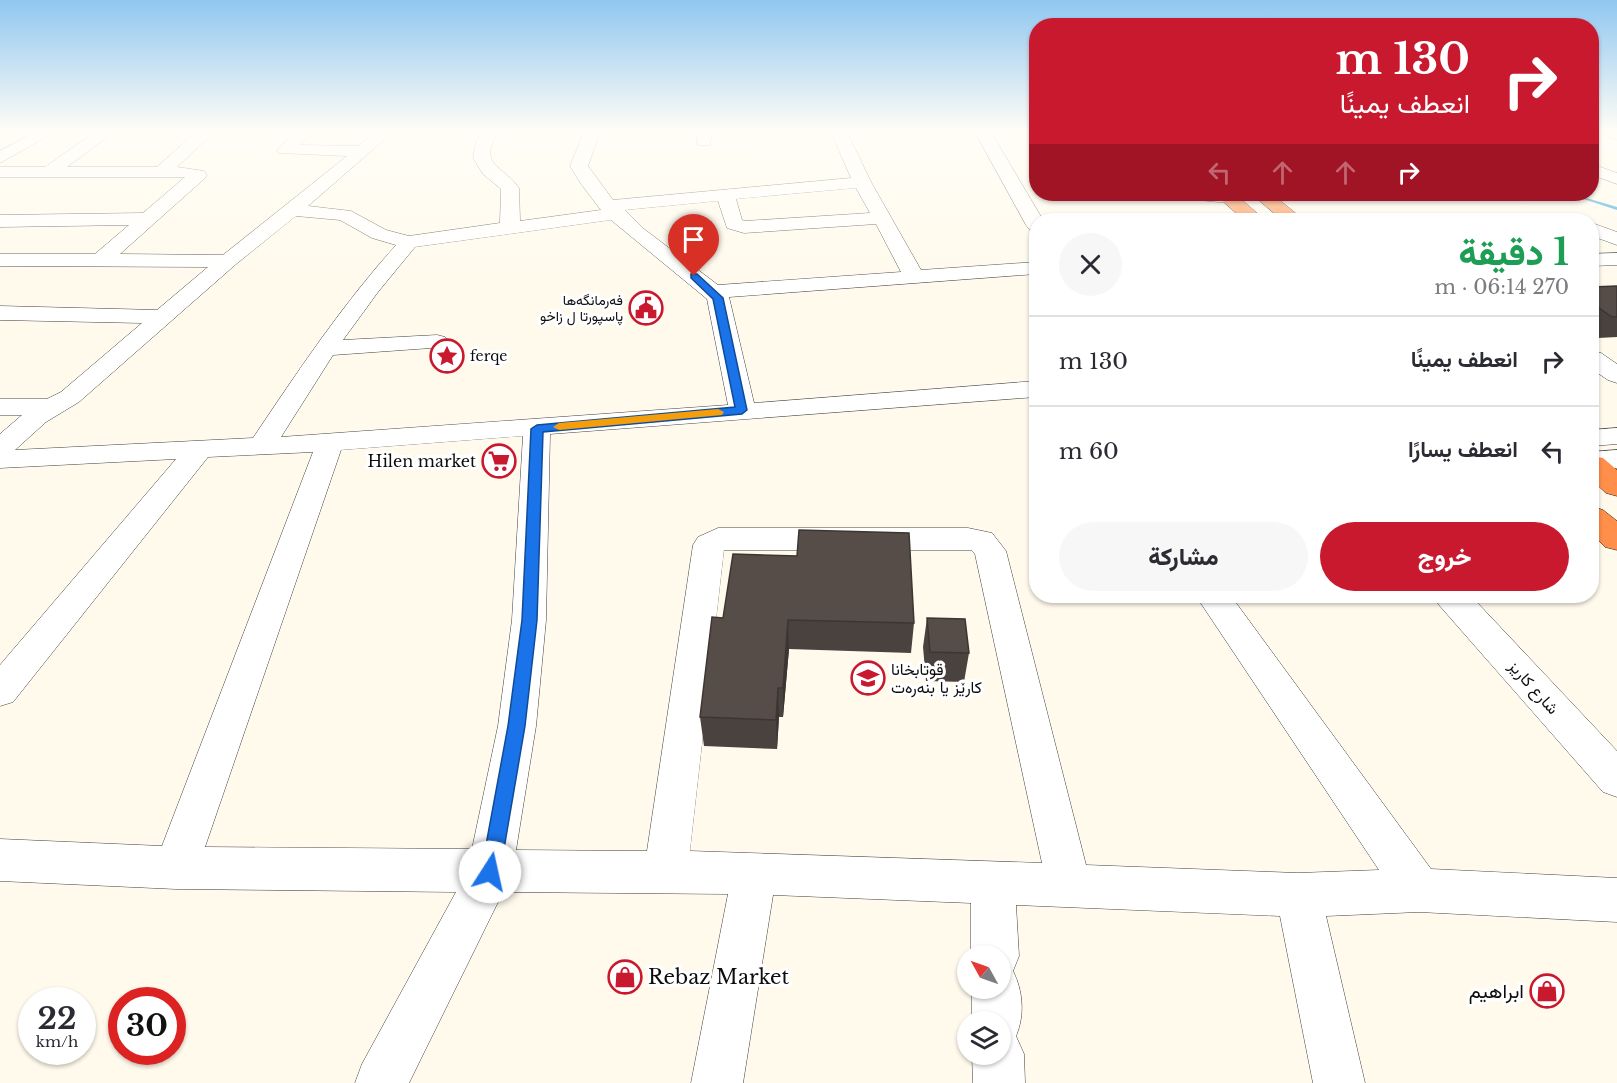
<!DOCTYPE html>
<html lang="ar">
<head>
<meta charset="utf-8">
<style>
	:root { --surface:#fff; --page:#f7f7f7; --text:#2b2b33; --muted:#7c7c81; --line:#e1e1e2; --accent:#c8192f }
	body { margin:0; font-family:"Libre Baskerville",Vazirmatn,serif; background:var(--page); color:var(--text); direction:rtl; height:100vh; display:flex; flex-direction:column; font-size:22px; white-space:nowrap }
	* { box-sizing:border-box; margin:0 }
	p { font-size:20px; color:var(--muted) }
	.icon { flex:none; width:33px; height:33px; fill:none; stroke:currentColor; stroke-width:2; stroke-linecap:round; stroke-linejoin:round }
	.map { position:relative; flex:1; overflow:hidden; direction:ltr }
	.panel { position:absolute; left:1029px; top:213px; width:570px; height:390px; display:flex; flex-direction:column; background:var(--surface); border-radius:24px; box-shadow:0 2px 4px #0004; direction:rtl }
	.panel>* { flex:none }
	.top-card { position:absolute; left:1029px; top:18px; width:570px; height:183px; border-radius:24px; box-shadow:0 2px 4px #0004; direction:rtl; background:#c8192f; color:#fff; overflow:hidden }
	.needle { width:39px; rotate:310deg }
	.fabs { position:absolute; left:957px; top:945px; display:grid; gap:12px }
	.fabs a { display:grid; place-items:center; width:54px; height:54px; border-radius:50%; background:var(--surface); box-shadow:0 2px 4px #0004; font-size:30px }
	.speed { position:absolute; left:18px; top:987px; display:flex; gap:12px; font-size:30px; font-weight:700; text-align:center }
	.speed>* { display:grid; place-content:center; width:78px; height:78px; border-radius:50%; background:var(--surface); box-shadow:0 2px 4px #0004; line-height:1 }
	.speed small { font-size:15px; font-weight:400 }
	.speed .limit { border:9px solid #d22; background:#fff; color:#111 }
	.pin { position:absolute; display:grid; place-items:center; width:51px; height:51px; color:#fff; margin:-62px -26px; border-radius:50% 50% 50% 0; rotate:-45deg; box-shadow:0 0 6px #0007 }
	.pin .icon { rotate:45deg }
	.me { position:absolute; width:66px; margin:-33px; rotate:10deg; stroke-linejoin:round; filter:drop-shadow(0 0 4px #0008) }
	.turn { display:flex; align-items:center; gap:21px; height:126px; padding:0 30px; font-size:27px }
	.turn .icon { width:78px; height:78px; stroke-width:2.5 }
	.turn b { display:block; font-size:42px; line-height:51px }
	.lanes { display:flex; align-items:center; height:57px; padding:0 30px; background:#0003; justify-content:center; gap:30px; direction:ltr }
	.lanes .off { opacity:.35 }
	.round { display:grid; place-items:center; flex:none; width:63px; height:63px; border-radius:32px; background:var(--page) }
	.summary { display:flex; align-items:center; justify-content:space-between; height:102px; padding:0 30px }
	h1 { font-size:36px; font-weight:800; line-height:45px; color:#1e9e55 }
	.action { display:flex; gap:12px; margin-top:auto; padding:12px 30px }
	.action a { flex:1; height:69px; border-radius:36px; background:var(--accent); color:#fff; font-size:24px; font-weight:800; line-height:69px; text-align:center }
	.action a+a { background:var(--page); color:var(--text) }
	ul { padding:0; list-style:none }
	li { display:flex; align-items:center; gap:18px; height:90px; padding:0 30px; border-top:2px solid var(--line) }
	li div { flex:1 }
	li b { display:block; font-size:22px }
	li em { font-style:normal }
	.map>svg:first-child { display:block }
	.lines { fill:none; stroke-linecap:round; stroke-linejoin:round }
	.stream { fill:#2da2d8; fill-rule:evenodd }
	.minor-casing { stroke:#404040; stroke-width:1 }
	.highway-casing { stroke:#1e1e1e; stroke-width:1 }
	.minor { fill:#fff; fill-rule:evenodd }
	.highway { fill:#ff8f4a; fill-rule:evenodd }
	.wall { fill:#4a423e }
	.shaded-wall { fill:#3c3632 }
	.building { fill:#564d48; stroke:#3c3632; stroke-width:1.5 }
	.route { fill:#1a73e8; stroke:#114b97; stroke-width:1.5 }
	.slow { fill:#f59e0b }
	.labels { text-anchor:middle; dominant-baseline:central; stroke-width:6; stroke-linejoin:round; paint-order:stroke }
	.far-poi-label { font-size:14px; fill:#0d0d0d; stroke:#fff; text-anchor:end }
	.poi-label { font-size:16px; fill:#0d0d0d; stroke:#fff; text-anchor:end }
	.street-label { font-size:16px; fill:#0d0d0d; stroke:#fff }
	.near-poi-label { font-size:20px; fill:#0d0d0d; stroke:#fff; text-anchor:start }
</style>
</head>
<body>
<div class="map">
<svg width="1617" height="1083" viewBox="0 0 1617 1083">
	<rect width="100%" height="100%" fill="#fffaec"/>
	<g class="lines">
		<!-- stream -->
		<path class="stream" d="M1568 194H1573L1617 207V210Z"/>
		<defs>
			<path id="minor" d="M35 132H55L0 163V151Z
				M95 132H114L67 167H157L196 132H214L177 167 204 171 207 175 204 179 120 254 223 255 347 156 279 153 277 150 296 132H313L300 145 358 146 375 132H393L308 206 351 211 386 230 409 236 500 223 501 189 483 174 473 158 476 142 482 132H498C477 166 503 165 519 188L520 221 601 210 581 184 570 166 584 132H600L588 166 613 200 851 178 831 132H847L871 182 921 270 1036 262V274L729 297 754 403 1036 381V397L550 434 546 620 536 726 516 850 647 851 693 545 698 537 718 528H968L992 533 1006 551 1086 865 1298 873 1379 870 1196 596H1231L1431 869 1617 878V922L1419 912 1326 916 1365 1083H1313L1280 916 1016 905 1019 956 1013 971C1023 991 1025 1015 1016 1036L1024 1054 1025 1083H973L972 1054H1000V1022H972V988H1000V956H971V903L773 895 743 1083H691L728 894 503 892 409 1083H355L362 1064 456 892 176 889 0 881V839L162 846 313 452 208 457 13 702 0 706V665L176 459 0 468V434L22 415H0V399H47L61 392 142 323 0 320V306L157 310 208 267 0 266V254H95L129 225 0 227V215L143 213 185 177H0V167H45ZM856 188 870 213 745 221 742 220 736 199ZM718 201 727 228 744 233 876 224 901 272 718 285 644 229 625 210ZM296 216 340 220 372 238 396 245C342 305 298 371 253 438L15 450 46 422 79 402 235 265ZM611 220 707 299 728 405 281 437 333 355 445 347 449 342 445 337 437 335 343 340 378 292 415 247ZM523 436 512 620 498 726 472 849 205 847 341 450ZM724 550H971L975 554 1042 863 690 851Z
				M696 132H712L710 145H698Z
				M975 132H991L1043 220H1036V231L1029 229 1026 225Z
				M1602 132H1617V140L1604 135Z
				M1592 164 1617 173V184L1592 175Z
				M1074 194H1233L1238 198 1235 202 1229 203 1188 199H1083L1077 198Z
				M1592 223 1617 232V245L1592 236Z
				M1617 253V265L1592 266V254Z
				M1592 351 1601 353 1617 364V383L1608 380 1592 369Z
				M1617 428V444L1592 446V430Z
				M1617 450V468L1592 470V452Z
				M1434 596H1471L1617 751V797L1603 792 1439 605Z"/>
			<path id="highway" d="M1215 194H1235L1265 220H1244Z
				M1252 194H1272L1304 220H1282Z
				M1592 456 1603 458 1617 470V496L1606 493 1592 480Z
				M1592 506 1603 510 1617 521V550L1605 547 1592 534Z"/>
		</defs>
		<!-- minor casing -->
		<use href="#minor" class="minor-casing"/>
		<!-- highway casing -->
		<use href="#highway" class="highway-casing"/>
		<!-- minor -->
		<use href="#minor" class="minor"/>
		<!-- highway -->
		<use href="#highway" class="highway"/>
	</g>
	<!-- wall -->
	<path class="wall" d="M1617 286V337L1598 338 1592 333V287Z
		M723 618 914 623 911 653 789 649 783 717H779L777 749 704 746 700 717Z
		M927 618 969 653 964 682 926 681 923 647Z"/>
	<!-- shaded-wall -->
	<path class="shaded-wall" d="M788 620 789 649 783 717V688Z
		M778 688 779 717 777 749 776 720Z"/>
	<!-- building -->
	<path class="building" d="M1617 286V317H1612L1592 303V287Z
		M799 530 909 533 914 623 788 620 783 688H778L776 720 700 717 712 617 723 618 733 554 797 556Z
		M927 618 965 619 969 653 930 652Z"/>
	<!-- sky -->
	<linearGradient id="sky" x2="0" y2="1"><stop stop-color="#90c7f0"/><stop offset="0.46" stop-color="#fffdf6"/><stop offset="1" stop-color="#fffdf6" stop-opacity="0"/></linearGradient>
	<rect width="1617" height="284" fill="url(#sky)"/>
	<!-- route -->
	<path class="route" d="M691 274H697L723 298 747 410 742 414 543 432 537 620 525 726 500 872 497 879 490 881 484 879 481 872 508 726 522 620 531 429 537 425 735 407 713 299 691 278Z"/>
	<!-- slow -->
	<path class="slow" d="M718 409 724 412 722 415 559 430 553 427 559 423Z"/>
	<!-- icons -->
	<defs>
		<symbol id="civic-ring" viewBox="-11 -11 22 22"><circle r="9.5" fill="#fff" stroke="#c8192f" stroke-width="1.5"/><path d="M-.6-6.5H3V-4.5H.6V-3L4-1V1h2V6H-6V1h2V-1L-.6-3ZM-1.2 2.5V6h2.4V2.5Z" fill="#c8192f"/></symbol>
		<symbol id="sight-ring" viewBox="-11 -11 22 22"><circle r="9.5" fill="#fff" stroke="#c8192f" stroke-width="1.5"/><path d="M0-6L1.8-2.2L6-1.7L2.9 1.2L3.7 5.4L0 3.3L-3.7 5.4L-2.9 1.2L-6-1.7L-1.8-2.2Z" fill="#c8192f"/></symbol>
		<symbol id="supermarket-ring" viewBox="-11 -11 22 22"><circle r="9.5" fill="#fff" stroke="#c8192f" stroke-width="1.5"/><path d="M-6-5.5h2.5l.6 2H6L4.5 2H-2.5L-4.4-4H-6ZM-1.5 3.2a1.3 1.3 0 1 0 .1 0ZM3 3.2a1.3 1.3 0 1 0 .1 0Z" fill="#c8192f"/></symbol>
		<symbol id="school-ring" viewBox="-11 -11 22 22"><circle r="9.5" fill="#fff" stroke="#c8192f" stroke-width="1.5"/><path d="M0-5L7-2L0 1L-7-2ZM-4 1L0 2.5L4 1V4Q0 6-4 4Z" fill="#c8192f"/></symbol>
		<symbol id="shop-ring" viewBox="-11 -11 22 22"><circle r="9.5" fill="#fff" stroke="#c8192f" stroke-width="1.5"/><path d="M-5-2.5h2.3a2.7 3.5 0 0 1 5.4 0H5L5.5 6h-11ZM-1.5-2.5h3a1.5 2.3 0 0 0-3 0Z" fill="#c8192f"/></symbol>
	</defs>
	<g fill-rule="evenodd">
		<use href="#civic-ring" x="627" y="289" width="38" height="38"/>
		<use href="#sight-ring" x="428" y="337" width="38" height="38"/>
		<use href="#supermarket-ring" x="480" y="442" width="38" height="38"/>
		<use href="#school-ring" x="849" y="659" width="38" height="38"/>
		<use href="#shop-ring" x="606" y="958" width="38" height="38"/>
		<use href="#shop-ring" x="1528" y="972" width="38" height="38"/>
	</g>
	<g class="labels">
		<!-- far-poi labels -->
		<g class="far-poi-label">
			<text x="623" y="300">فەرمانگەها<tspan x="623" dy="16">پاسپورتا ل زاخو</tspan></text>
			<text x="470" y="356" text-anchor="start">ferqe</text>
		</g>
		<!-- poi labels -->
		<g class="poi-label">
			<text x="476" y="461">Hilen market</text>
			<text x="891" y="669" text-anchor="start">قوتابخانا<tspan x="891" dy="18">کارێز یا بنەرەت</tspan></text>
		</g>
		<!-- street labels -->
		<g class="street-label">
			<text transform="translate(1534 687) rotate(48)">شارع كاريز</text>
		</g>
		<!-- near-poi labels -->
		<g class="near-poi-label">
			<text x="648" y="977">Rebaz Market</text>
			<text x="1524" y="991" text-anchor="end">ابراهيم</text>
		</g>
	</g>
</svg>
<div class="fabs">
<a><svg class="needle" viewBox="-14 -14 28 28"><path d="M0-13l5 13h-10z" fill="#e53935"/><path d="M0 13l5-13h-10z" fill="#7c7c81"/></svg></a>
<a><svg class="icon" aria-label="layers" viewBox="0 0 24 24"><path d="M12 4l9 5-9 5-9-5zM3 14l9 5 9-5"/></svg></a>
</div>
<div class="speed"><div>22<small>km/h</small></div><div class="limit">30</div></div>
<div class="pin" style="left:694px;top:276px;background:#d93025"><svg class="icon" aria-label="arrive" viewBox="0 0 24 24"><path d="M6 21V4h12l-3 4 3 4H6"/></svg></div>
<svg class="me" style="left:490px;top:872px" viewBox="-20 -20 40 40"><circle r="19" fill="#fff"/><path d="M0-13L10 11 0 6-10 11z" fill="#1a73e8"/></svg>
<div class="top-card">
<div class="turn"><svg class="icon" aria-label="right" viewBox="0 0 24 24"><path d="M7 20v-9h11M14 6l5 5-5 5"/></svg><div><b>130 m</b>انعطف يمينًا</div></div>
<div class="lanes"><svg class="icon off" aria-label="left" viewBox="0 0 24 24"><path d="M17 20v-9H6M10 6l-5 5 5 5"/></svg><svg class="icon off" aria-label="ahead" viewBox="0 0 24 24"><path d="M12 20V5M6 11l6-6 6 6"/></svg><svg class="icon off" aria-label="ahead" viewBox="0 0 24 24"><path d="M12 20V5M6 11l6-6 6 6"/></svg><svg class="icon" aria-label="right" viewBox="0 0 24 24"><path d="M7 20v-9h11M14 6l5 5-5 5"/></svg></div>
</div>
<section class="panel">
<div class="summary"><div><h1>1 دقيقة</h1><p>270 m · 06:14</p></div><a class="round"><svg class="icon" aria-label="close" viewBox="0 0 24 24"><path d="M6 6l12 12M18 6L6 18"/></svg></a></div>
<ul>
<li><svg class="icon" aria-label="right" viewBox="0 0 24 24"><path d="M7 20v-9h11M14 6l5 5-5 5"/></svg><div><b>انعطف يمينًا</b></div><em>130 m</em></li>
<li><svg class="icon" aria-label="left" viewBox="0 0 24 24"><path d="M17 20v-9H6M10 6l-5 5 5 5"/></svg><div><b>انعطف يسارًا</b></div><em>60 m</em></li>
</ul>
<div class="action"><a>خروج</a><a>مشاركة</a></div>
</section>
</div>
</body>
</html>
